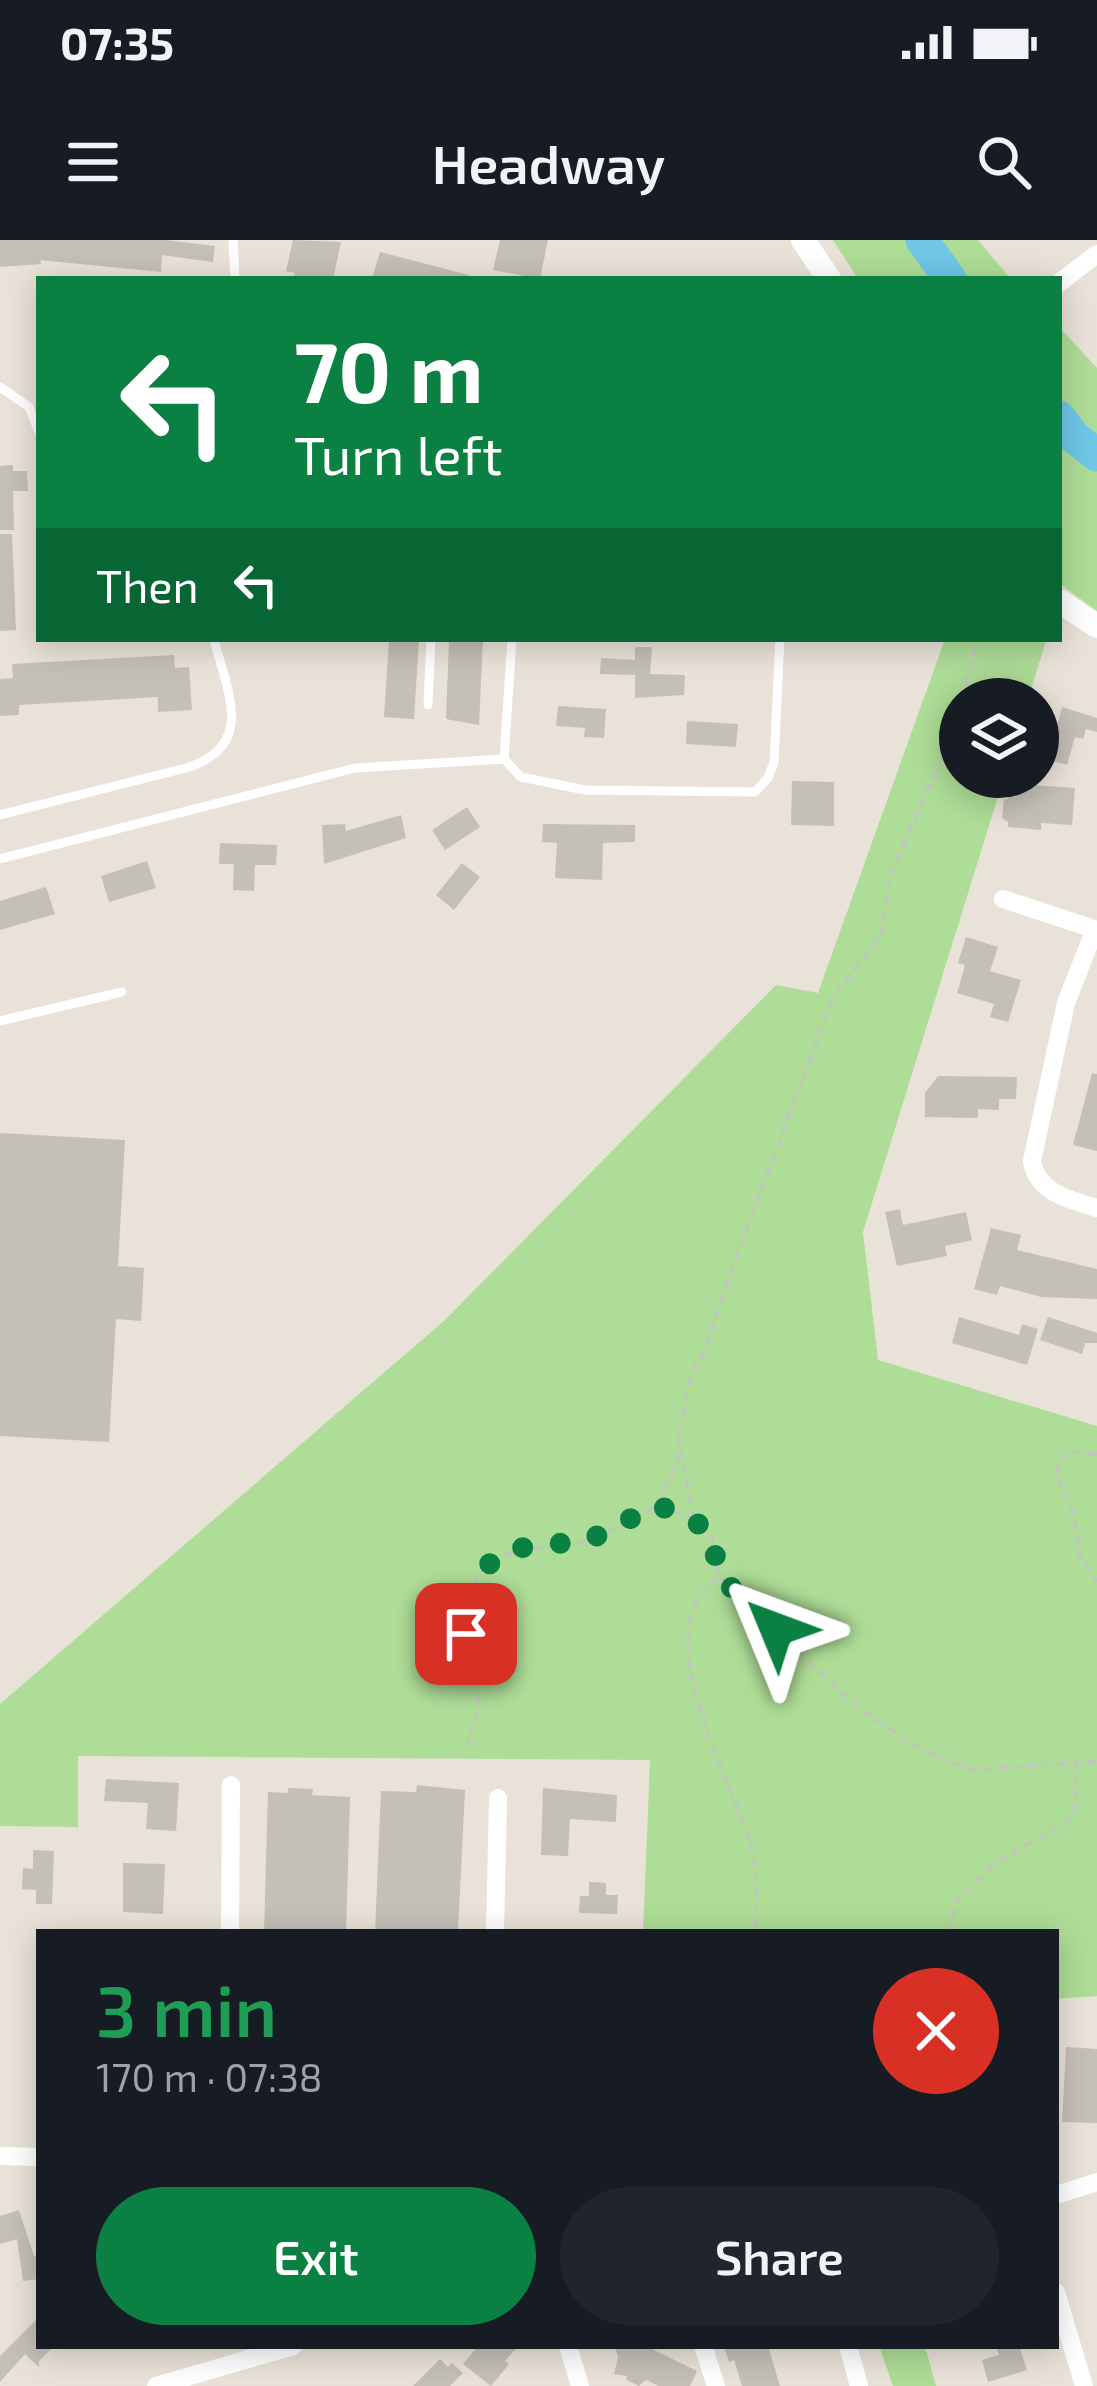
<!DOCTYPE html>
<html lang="en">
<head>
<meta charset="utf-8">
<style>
	:root { --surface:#171b24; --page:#20242c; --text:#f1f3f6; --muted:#9ea1a6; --accent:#0b8043 }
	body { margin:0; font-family:"Exo 2",sans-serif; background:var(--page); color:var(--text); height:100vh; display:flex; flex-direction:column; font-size:45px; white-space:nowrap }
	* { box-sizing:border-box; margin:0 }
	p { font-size:39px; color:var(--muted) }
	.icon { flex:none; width:66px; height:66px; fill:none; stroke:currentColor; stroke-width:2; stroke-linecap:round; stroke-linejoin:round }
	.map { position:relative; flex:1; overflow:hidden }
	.drawer { position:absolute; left:36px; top:1689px; width:1023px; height:420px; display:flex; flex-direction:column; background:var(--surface); border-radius:0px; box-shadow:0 6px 30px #0003 }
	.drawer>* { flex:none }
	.top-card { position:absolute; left:36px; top:36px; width:1026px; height:366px; border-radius:0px; box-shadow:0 6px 30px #0003; background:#0b8043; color:#fff; overflow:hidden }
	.buttons { position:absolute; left:939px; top:438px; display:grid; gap:24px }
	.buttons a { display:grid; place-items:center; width:120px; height:120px; border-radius:50%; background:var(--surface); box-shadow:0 6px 30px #0003; font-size:60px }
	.pin { position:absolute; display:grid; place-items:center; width:102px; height:102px; color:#fff; margin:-51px; border-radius:24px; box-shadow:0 6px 18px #0006 }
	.me { position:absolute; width:132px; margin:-66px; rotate:314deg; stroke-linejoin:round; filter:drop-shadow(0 0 9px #0008) }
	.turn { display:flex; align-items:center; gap:42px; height:252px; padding:0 60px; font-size:54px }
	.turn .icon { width:156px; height:156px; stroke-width:2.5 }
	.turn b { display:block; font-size:84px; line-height:102px }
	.then { display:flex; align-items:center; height:114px; padding:0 60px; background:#0003; gap:24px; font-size:45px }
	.round { display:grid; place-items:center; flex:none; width:126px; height:126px; border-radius:63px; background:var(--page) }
	.summary { display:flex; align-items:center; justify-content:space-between; height:204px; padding:0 60px }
	h1 { font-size:72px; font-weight:600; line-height:90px; color:#1e9e55 }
	.cta { display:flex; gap:24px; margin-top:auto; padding:24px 60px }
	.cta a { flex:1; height:138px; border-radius:72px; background:var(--accent); color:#fff; font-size:48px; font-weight:600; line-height:138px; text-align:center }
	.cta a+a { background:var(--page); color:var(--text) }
	.status { display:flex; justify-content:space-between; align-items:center; height:84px; padding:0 60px; background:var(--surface); direction:ltr }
	.status svg { height:33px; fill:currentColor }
	header { display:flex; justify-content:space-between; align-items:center; height:156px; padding:0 60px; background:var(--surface); font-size:54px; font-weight:600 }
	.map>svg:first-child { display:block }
	.green { fill:#aedd97 }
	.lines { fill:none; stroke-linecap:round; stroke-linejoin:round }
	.river { stroke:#6fc6e7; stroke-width:33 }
	.building { fill:#c4bfb8 }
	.path { stroke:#c3c3c3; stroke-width:3; stroke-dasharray:9 6; stroke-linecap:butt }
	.service { stroke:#fff; stroke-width:9 }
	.minor { stroke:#fff; stroke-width:18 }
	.tertiary { stroke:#fff; stroke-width:24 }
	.route { stroke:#0b8043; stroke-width:21; stroke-dasharray:0 37.8 }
</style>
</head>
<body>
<div class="status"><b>07:35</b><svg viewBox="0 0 49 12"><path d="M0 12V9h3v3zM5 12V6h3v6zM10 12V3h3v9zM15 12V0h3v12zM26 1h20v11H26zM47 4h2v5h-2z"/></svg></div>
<header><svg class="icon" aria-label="menu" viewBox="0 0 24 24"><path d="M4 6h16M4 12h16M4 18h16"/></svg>Headway<svg class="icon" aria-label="search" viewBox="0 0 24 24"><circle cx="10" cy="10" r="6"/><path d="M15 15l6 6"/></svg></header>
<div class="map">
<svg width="1097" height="2146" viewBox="0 0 1097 2146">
	<rect width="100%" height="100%" fill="#e9e2d8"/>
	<!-- green -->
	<path class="green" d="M833 0H978L1011 39H858Z
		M1059 87 1097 128V371L1059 343Z
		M945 399 1046 401 1028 459H960V537H1004L863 992 878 1120 1097 1186V1756L1056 1759V1692H643L650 1520 78 1516V1587L0 1586V1464L445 1080 776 745 818 753Z
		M879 2106H925L936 2146H893Z"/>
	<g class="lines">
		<!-- river -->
		<path class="river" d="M922 0 950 39
			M1059 177 1074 197 1097 215"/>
	</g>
	<!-- building -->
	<path class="building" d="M0 0H166L215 6 213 22 162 15 161 32 40 20 41 24 0 27Z
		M293 0 341 2 333 39H294L295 33 286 31Z
		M500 0H548L540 39 493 30Z
		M380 12 469 35 468 39H372Z
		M13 225V231H27L28 251H13L14 290H0V226Z
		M0 294H12L16 390 0 391Z
		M389 399H419L414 479 384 477Z
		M449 399H483L479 485 446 479Z
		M635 407H652L650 434 685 435 684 455 635 458V435L600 434 601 418 635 420Z
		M174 415 175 428 189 427 192 470 158 472V457L19 465V475L0 476V439L13 438 12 424Z
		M558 466 606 469 604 498 584 497 585 488 556 486Z
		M1062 467 1097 478V492L1086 489 1083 499 1075 497 1067 525 1048 520Z
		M687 481 738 484 736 507 686 504Z
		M792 541 834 542V586L791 585Z
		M1017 544 1075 548 1072 585 1041 583V590L1008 587V582L1002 578 1004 559H1008L1009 550Z
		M467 567 480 587 445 610 432 590Z
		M401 575 406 598 324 624 322 585 345 584 346 591Z
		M543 584 635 585V602L603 603 602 640 555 638 557 603 542 602Z
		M220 603 277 605 276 625H255L254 651 233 650 234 624H219Z
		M147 621 156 648 109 662 101 636Z
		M462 623 480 637 454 670 436 655Z
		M46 647 55 674 0 690V661Z
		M966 697 998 707 990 731 1021 740 1008 782 990 777 994 764 957 753 965 725 958 723Z
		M1092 833 1097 834V911L1073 905Z
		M938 836 1017 837 1016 859H999V870L978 869V878L925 877V853Z
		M0 893 125 900 118 1026 144 1028 141 1081 116 1079 109 1202 0 1196Z
		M900 969 903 985 966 972 972 1000 945 1006 947 1016 897 1026 885 972Z
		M991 988 1021 995 1017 1010 1097 1029V1059L1041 1057 1000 1046 997 1055 974 1049Z
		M959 1077 1019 1095 1022 1084 1038 1089 1027 1125 952 1103Z
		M1048 1077 1097 1093V1103H1085L1082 1114 1040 1100Z
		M106 1539 179 1543 176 1591 146 1589 148 1563 104 1561Z
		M417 1545 465 1550 458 1692H375L381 1551 416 1552Z
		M288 1548 313 1549 312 1555 350 1557 346 1692H264L268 1552 288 1553Z
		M543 1548 617 1555 616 1582 570 1579 568 1616 541 1615Z
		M33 1610 54 1611 52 1664H36V1650L22 1649 23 1628 33 1629Z
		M123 1623 165 1624 163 1674 123 1672Z
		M589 1642 606 1643V1655H618L617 1674 579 1673 580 1656H589Z
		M1066 1807 1097 1809V1883L1062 1882Z
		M19 1970 34 2016 39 2015V2039L23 2041 17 1999 0 2004V1976Z
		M39 2077V2106H54L39 2121V2127L25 2114 0 2142V2116Z
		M478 2106H518L505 2121 509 2124 491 2146 463 2124Z
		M615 2106H646L697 2131 690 2146H659L646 2140 639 2146 626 2140 627 2136 614 2134 618 2117Z
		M724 2106H768L780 2146H742L734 2120 729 2122Z
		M996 2106H1019L1027 2130 988 2142 982 2120 999 2115Z
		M440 2119 448 2127 452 2123 463 2133 450 2146H413Z"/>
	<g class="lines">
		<!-- path -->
		<path class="path" d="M961 459 978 399
			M1097 1214 1068 1212 1061 1219 1056 1233 1073 1273 1080 1316 1097 1341
			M658 1264 679 1218
			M694 1278 678 1197 692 1130 703 1116 737 1014 834 756 881 697 890 637 953 490 960 464
			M717 1338C638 1400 743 1548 755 1626 758 1647 757 1671 755 1692
			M468 1507C468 1491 478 1477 478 1462 479 1438 465 1413 466 1389 469 1288 529 1320 590 1299 614 1292 636 1277 657 1265L694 1280 712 1297 719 1336 859 1469 921 1509 971 1530 1097 1521
			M948 1692 956 1662 996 1623 1066 1582 1075 1569 1077 1521"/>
		<!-- service -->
		<path class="service" d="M233 0 235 39
			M0 147 29 167 39 192
			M512 399 504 519 521 537 585 550 755 552 768 538 774 522 780 399
			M428 465 431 399
			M0 575 186 528C257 506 227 452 214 399
			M0 619 355 528 504 519
			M0 781 122 752"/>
		<!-- minor -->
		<path class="minor" d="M1059 43 1097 14
			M1003 659 1097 690
			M1095 689 1066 763 1032 921C1037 953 1070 960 1097 968
			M230 1692 231 1545
			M495 1692 498 1558
			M0 1916 39 1917
			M1056 1955 1097 1942
			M1056 2052 1084 2146
			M568 2106 580 2146
			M703 2106 716 2146
			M848 2106 859 2146
			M156 2146 293 2106"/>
		<!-- tertiary -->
		<path class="tertiary" d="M803 0 829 39
			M1059 361 1097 386"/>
	</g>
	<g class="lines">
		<!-- route -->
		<path class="route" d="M466 1394 476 1343 491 1322 511 1309 589 1300 657 1265 694 1280 712 1297 719 1336 776 1389"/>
	</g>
</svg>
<div class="buttons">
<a><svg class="icon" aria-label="layers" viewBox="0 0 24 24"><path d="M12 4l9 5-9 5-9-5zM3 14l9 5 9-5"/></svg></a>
</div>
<div class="pin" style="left:466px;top:1394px;background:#d93025"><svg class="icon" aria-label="arrive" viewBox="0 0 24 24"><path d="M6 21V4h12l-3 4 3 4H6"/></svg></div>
<svg class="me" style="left:776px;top:1389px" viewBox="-20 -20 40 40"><path d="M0-17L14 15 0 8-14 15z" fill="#0b8043" stroke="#fff" stroke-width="4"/></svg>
<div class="top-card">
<div class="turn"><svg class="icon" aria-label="left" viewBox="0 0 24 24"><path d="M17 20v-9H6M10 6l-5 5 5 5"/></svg><div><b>70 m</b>Turn left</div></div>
<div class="then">Then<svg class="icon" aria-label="left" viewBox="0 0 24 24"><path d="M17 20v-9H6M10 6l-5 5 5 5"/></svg></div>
</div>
<section class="drawer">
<div class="summary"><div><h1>3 min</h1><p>170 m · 07:38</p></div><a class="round" style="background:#d93025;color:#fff"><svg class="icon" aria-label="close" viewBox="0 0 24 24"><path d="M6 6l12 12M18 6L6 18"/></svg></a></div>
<div class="cta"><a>Exit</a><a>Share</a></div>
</section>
</div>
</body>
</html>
